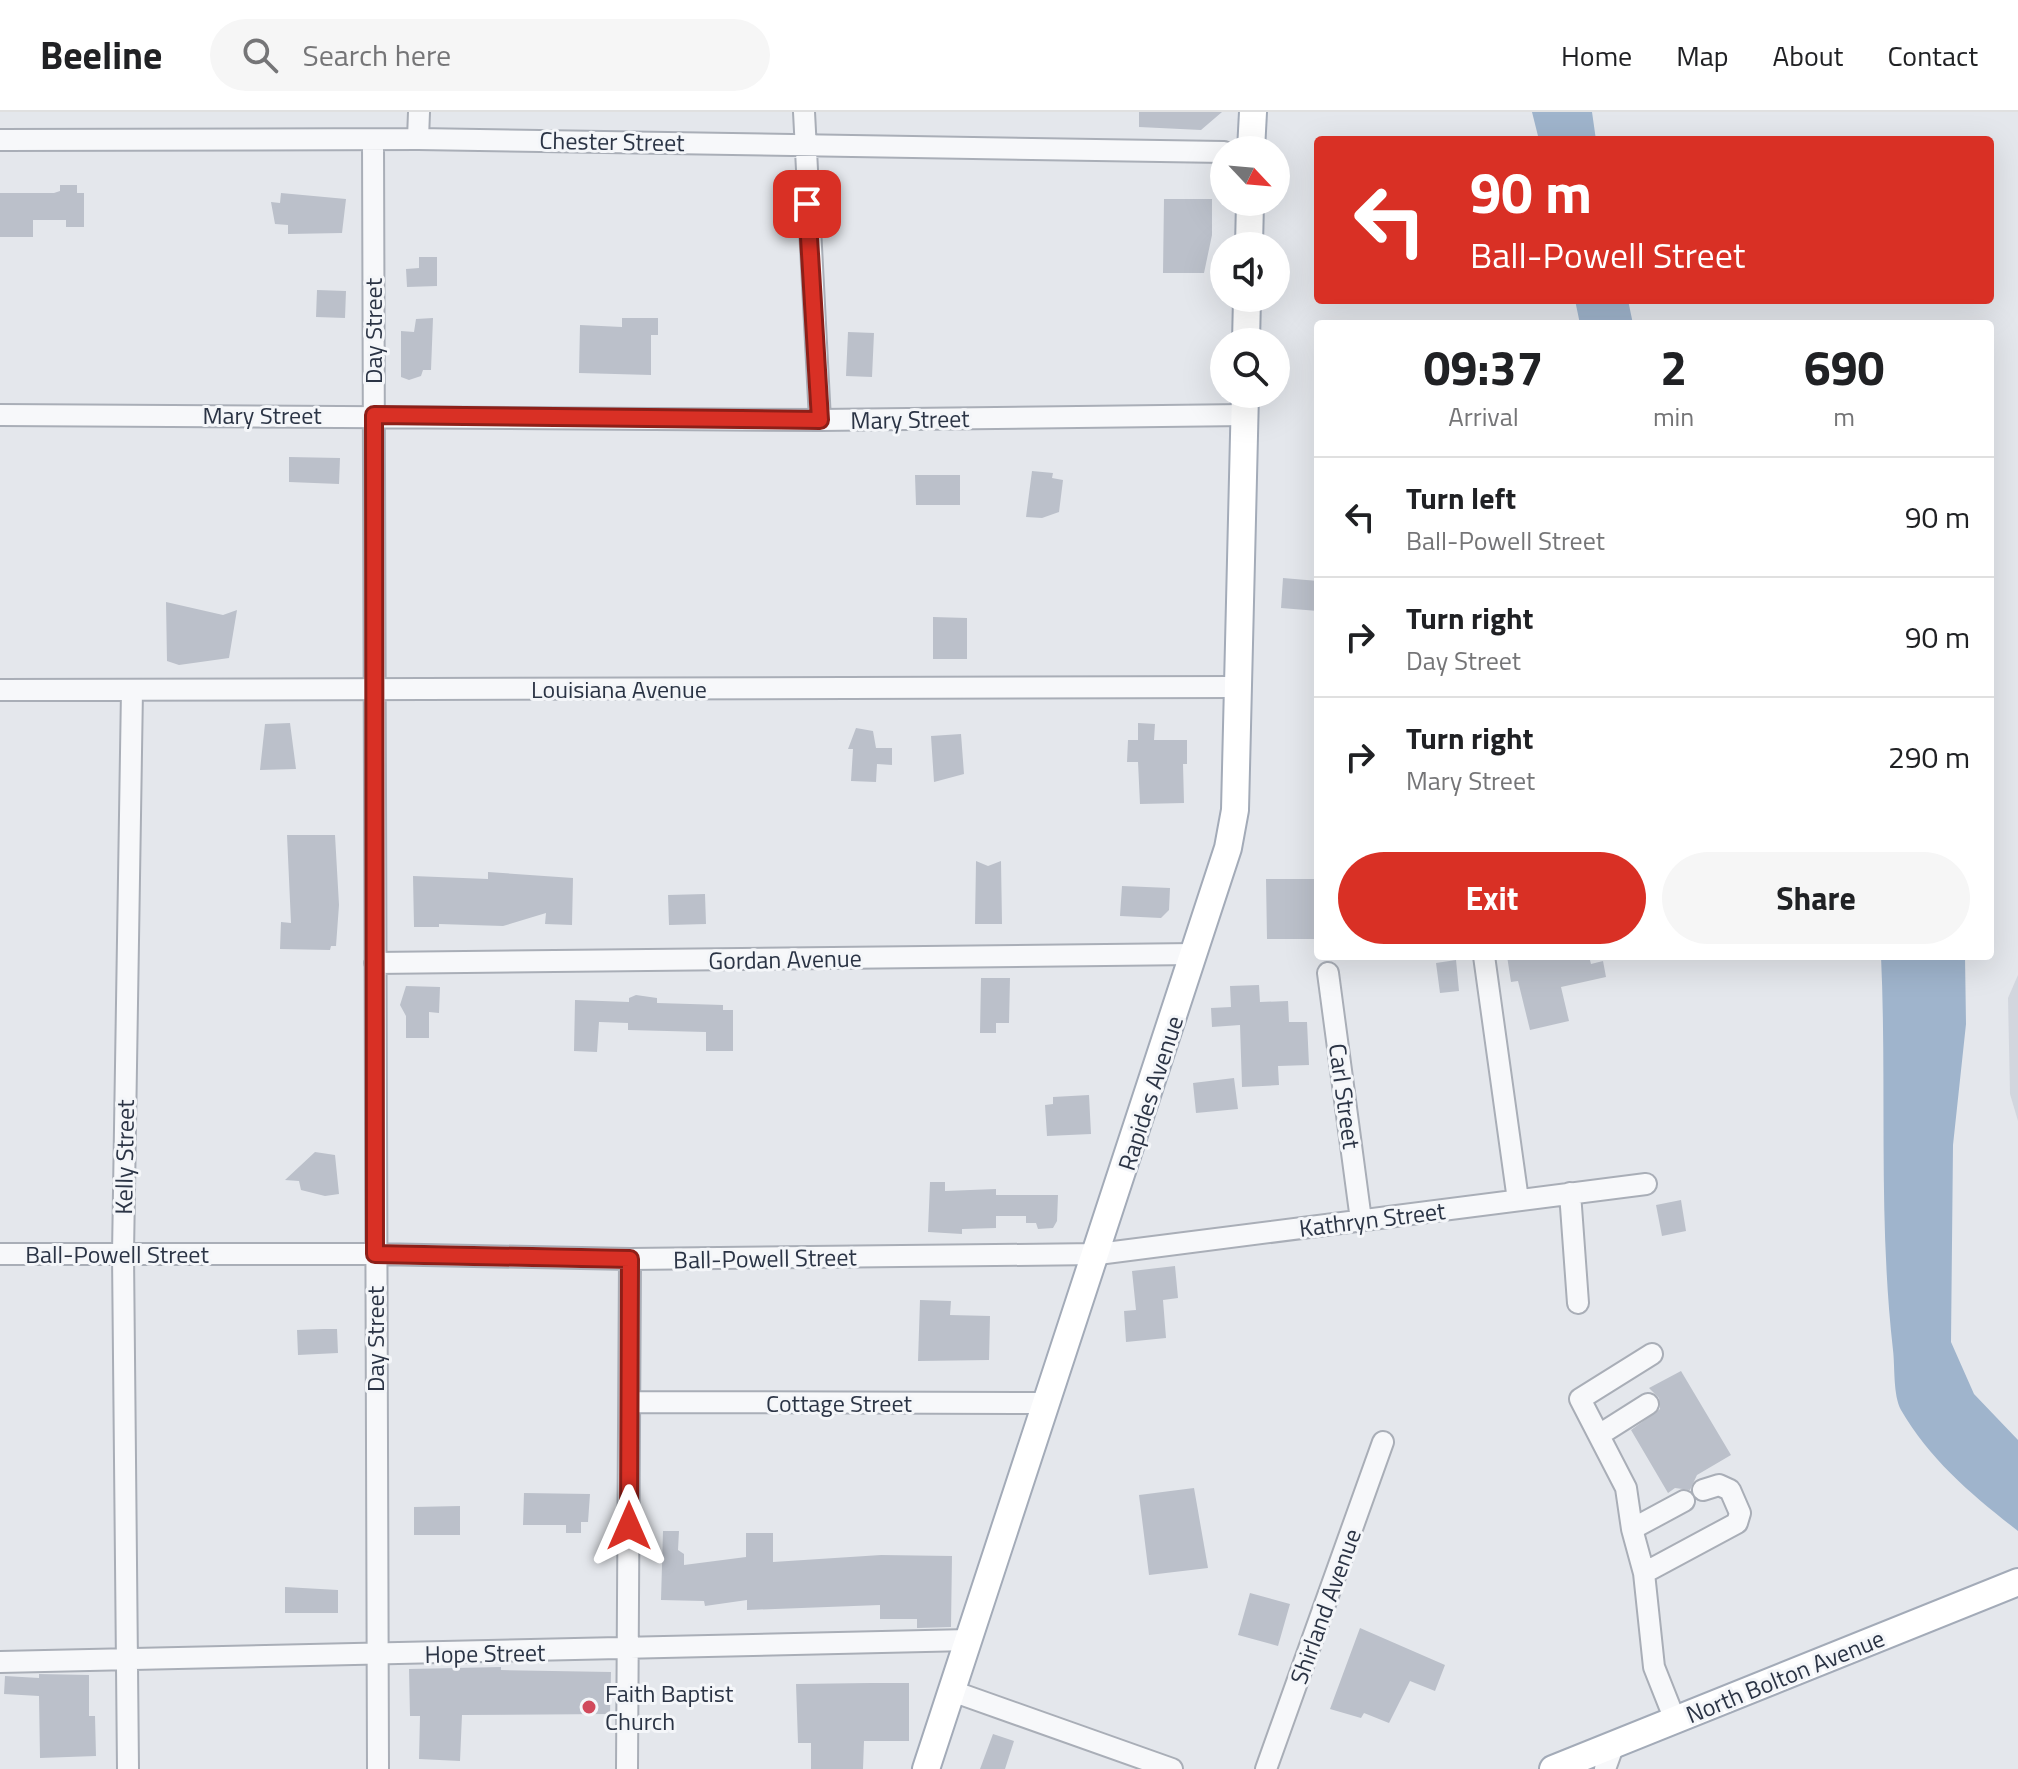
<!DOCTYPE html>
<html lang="en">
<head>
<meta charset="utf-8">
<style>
	:root { --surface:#fff; --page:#f6f6f6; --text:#202124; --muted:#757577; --line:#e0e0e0; --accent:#d93025 }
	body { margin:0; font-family:"Titillium Web",sans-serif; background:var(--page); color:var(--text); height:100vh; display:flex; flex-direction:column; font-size:30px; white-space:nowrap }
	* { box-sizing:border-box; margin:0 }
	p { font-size:26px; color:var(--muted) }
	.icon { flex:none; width:44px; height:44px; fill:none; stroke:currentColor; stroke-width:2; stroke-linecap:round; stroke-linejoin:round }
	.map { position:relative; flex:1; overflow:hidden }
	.details { position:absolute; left:1314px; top:208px; width:680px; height:640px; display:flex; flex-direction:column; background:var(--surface); border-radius:8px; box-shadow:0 8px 32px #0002 }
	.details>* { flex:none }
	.guide { position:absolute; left:1314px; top:24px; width:680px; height:168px; border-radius:8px; box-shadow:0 8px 32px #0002; background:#d93025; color:#fff; overflow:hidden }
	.needle { width:52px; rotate:116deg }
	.tools { position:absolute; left:1210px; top:24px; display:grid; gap:16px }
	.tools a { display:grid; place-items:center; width:80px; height:80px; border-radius:50%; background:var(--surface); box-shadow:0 8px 32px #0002; font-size:40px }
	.pin { position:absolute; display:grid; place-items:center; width:68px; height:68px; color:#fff; margin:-34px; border-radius:16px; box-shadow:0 4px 12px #0006 }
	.me { position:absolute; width:88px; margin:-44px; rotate:0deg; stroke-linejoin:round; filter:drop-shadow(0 0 6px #0008) }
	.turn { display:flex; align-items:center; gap:28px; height:168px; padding:0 24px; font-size:36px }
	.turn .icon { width:104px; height:104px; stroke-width:2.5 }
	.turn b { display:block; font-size:56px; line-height:68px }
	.eta { display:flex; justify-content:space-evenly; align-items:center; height:136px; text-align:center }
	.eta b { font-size:48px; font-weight:700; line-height:56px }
	.cta { display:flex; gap:16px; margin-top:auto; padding:16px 24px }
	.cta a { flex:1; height:92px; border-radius:48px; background:var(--accent); color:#fff; font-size:32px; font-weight:700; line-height:92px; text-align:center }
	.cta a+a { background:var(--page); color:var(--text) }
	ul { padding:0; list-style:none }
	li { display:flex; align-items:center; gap:24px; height:120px; padding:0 24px; border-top:2px solid var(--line) }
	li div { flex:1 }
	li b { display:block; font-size:30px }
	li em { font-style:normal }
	header { display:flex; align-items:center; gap:48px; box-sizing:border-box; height:112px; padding:0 40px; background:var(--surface); border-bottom:2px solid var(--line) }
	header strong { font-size:38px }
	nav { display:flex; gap:44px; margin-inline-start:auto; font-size:28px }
	.search { width:560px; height:72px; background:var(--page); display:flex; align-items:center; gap:20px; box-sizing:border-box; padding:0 28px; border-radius:44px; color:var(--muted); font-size:30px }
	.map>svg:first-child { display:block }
	.built { fill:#d2d6de }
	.water { fill:#9fb4cc }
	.building { fill:#bbc0ca }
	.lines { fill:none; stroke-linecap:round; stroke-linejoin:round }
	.minor-casing { stroke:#a9aeb7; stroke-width:24 }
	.major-casing { stroke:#a3abb8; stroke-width:30 }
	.minor { stroke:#f7f8fa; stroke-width:20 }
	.major { stroke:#fff; stroke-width:26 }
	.route-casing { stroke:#8d1f18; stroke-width:20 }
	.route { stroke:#d93025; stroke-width:14 }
	.poi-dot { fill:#d1495b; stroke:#f4f6f9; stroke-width:3 }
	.labels { text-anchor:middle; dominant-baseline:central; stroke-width:6; stroke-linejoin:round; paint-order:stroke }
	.street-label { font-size:24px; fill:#2b3445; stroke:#f4f6f9 }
	.poi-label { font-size:24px; fill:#2b3445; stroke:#f4f6f9; text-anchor:start }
</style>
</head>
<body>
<header>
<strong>Beeline</strong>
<div class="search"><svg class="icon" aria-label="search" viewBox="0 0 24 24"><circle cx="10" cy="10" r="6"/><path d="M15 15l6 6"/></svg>Search here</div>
<nav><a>Home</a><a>Map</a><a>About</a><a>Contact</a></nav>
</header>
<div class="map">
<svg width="2018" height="1657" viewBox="0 0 2018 1657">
	<rect width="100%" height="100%" fill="#e4e7ec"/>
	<!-- built -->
	<path class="built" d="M2018 863V1009L2010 982 2008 886Z"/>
	<!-- water -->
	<path class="water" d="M1532 0H1592L1596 28H1539Z
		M1575 188H1628L1633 212H1580Z
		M1881 844H1965L1966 912 1953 1033 1951 1230 1974 1282 2018 1328V1419C1973 1384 1930 1348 1901 1298 1893 1283 1895 1255 1893 1238 1878 1107 1887 975 1881 844Z"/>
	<!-- building -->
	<path class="building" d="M1139 0H1222L1201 18 1139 15Z
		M60 73H77V81H84V115H66V108H33V125H0V81H54L60 79Z
		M281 81 346 87 342 121 288 122V113L275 112 271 90 280 91Z
		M1164 87H1212V123L1204 161H1163Z
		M419 145H437V174L407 175 406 157 419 156Z
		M317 178 346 179 345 206 316 205Z
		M433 206 431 258H423L421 264 409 268 401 265V219L414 220 416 207Z
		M622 206H658V223H651V263L579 261 580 213 622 215Z
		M848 220 874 221 872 265 846 264Z
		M289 345 340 346 339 372 289 370Z
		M1032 359 1053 361 1052 366 1063 368 1059 400 1042 406 1026 405Z
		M915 363H960V393H916Z
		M1283 466 1318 469V499L1281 496Z
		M166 490 223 503 237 498 229 546 179 553 167 549Z
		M933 505 967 506V547H933Z
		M290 611 296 657 260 658 265 612Z
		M1138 611 1155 612 1154 628H1187V652H1183L1184 691 1140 692 1138 650H1127L1128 628H1138Z
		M856 616 873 619 876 636H892V653L877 652 876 670 851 669 853 637H848Z
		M961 622 964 662 934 670 931 624Z
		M287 723H335L339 793 336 834H331L330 838 280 837 281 810 291 811Z
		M976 749 988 754 1001 749 1002 812H975Z
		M488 760 573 766 572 813 545 812 546 801 503 814 439 812V815H414L413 764 488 767Z
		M1266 767H1318V827H1267Z
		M1122 774 1170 776 1169 798 1161 806 1120 804Z
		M705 782 706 812 669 813 668 783Z
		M1507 844H1552V848L1589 844 1591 852 1603 849 1606 865 1561 875 1569 909 1530 918 1518 869 1511 870Z
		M1456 848 1459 879 1440 881 1436 851Z
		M981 866H1010L1009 911H996V921H980Z
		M1259 873 1260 890 1288 889 1289 910H1307L1309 953 1278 954 1279 973 1242 975 1240 913 1212 915 1211 896 1231 895 1230 874Z
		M406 874 440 875 439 901 429 900V926H406V904L400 893Z
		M636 883 657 886V891L723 893V898H733V939H706V920L628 918V911L599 910 597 940 574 939 575 888 629 890V886Z
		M1234 966 1238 997 1196 1001 1193 971Z
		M1089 983 1091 1022 1047 1024 1045 993 1053 992V985Z
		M315 1040 335 1043 339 1082 325 1084 301 1078 299 1069 285 1068Z
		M930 1070H945V1079L996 1077V1083H1058L1057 1109 1053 1116 1038 1117 1036 1111H1026V1104H996V1116L962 1117V1122L928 1120Z
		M1681 1088 1686 1119 1662 1124 1656 1093Z
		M1175 1154 1178 1186 1163 1188 1166 1226 1126 1230 1124 1199 1136 1198 1132 1159Z
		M920 1188 951 1189 950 1203 990 1204 989 1248 918 1249Z
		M324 1217H337L338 1241 298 1243 297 1218Z
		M1681 1259 1731 1343 1697 1363 1690 1378 1675 1376 1668 1381 1631 1318 1660 1297 1659 1286 1649 1276Z
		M1194 1376 1208 1456 1149 1463 1139 1383Z
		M524 1381 590 1382 588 1410H581V1421H566V1413H523Z
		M460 1394V1423H414V1395Z
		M663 1419H679L678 1438 684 1442V1453L746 1445V1421H773V1450L881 1443 952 1444 951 1515 917 1516V1507H880V1493L747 1498V1488L705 1494 704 1489 661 1488Z
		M285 1475 338 1478V1501H285Z
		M1250 1481 1290 1492 1278 1534 1238 1523Z
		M1360 1516 1445 1553 1435 1579 1410 1569 1389 1611 1364 1601 1361 1606 1330 1597Z
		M501 1555V1558L611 1560 610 1602 462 1603 460 1649 419 1647 420 1604H410L409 1557Z
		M39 1562 89 1563V1604H95L96 1644 40 1646 39 1584 4 1582 5 1564 39 1566Z
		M870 1571H909V1629H864L863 1657H811V1631H798L796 1572Z
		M993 1622 1014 1629 1005 1657H980Z"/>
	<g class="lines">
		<defs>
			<path id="minor" d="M804 0 820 308
				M418 27 419 0
				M0 28 418 27 1224 40
				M373 29 378 1657
				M0 303 820 308 1245 303
				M0 578 1237 575
				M1484 844 1518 1088
				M375 851 1195 842
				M1328 861 1361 1108
				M1570 1081 1578 1191
				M0 1142H375L630 1147 1098 1142 1646 1072
				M630 1290 1048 1291
				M1599 1323 1648 1292
				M1632 1417 1626 1376 1580 1287 1652 1242
				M1644 1461 1632 1417 1684 1389
				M0 1550 969 1528
				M952 1579 1172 1657
				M1675 1608 1654 1555 1644 1461 1737 1411 1740 1401 1730 1378 1719 1373 1703 1378
				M128 1657 123 1142 132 578
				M627 1657 630 1147
				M1266 1657 1383 1330
				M1605 1657 1614 1632"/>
			<path id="major" d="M1251 38 1253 0
				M1249 134 1250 90
				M1246 230 1247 186
				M926 1657 1228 736 1235 698 1245 282
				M1553 1657 2018 1470"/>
		</defs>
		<!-- minor casing -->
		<use href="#minor" class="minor-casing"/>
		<!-- major casing -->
		<use href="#major" class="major-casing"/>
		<!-- minor -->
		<use href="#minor" class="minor"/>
		<!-- major -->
		<use href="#major" class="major"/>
	</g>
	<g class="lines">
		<defs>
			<path id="route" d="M629 1414 630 1147 375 1142 374 303 820 308 807 92"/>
		</defs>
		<!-- route casing -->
		<use href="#route" class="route-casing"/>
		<!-- route -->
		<use href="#route" class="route"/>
	</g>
	<!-- markers -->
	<circle class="poi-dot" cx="589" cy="1595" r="8"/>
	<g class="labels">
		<!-- street labels -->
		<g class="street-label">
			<text transform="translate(612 29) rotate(1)">Chester Street</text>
			<text transform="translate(373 219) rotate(-90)">Day Street</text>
			<text x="262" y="303">Mary Street</text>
			<text transform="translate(910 307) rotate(-1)">Mary Street</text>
			<text x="619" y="577">Louisiana Avenue</text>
			<text transform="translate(785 847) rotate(-1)">Gordan Avenue</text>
			<text transform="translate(1150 981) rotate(-72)">Rapides Avenue</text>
			<text transform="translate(1345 984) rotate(82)">Carl Street</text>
			<text transform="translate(124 1045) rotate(-89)">Kelly Street</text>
			<text transform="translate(1372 1107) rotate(-7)">Kathryn Street</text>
			<text x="117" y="1142">Ball-Powell Street</text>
			<text transform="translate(765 1146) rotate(-1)">Ball-Powell Street</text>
			<text transform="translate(375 1227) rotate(-90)">Day Street</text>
			<text x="839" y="1291">Cottage Street</text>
			<text transform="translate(1325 1494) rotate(-70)">Shirland Avenue</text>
			<text transform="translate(485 1541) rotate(-1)">Hope Street</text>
			<text transform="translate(1785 1564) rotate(-22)">North Bolton Avenue</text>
		</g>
		<!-- poi labels -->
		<g class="poi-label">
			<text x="605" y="1581">Faith Baptist<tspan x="605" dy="28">Church</tspan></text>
		</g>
	</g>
</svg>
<div class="tools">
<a><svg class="needle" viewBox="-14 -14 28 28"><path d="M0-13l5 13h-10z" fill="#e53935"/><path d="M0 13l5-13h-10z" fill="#757577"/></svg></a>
<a><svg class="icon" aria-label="sound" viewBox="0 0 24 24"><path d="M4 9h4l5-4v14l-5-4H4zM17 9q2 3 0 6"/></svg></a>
<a><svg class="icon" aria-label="search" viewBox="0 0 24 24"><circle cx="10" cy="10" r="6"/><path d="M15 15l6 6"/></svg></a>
</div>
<div class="pin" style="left:807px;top:92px;background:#d93025"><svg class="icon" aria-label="arrive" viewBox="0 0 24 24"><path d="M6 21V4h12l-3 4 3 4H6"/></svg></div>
<svg class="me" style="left:629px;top:1414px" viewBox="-20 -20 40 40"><path d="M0-17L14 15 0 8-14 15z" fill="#d93025" stroke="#fff" stroke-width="4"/></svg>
<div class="guide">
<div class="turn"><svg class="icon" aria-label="left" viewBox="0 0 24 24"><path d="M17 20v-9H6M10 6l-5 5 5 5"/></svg><div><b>90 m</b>Ball-Powell Street</div></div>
</div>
<section class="details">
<div class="eta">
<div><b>09:37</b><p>Arrival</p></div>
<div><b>2</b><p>min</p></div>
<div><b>690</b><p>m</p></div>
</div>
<ul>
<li><svg class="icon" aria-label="left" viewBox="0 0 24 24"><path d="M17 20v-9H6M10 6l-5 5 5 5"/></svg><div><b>Turn left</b><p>Ball-Powell Street</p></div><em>90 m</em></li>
<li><svg class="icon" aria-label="right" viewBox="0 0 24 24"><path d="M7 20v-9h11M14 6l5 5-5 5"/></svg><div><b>Turn right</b><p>Day Street</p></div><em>90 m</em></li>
<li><svg class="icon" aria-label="right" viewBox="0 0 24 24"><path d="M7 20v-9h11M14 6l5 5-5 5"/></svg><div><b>Turn right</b><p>Mary Street</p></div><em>290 m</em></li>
</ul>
<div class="cta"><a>Exit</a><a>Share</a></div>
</section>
</div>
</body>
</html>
